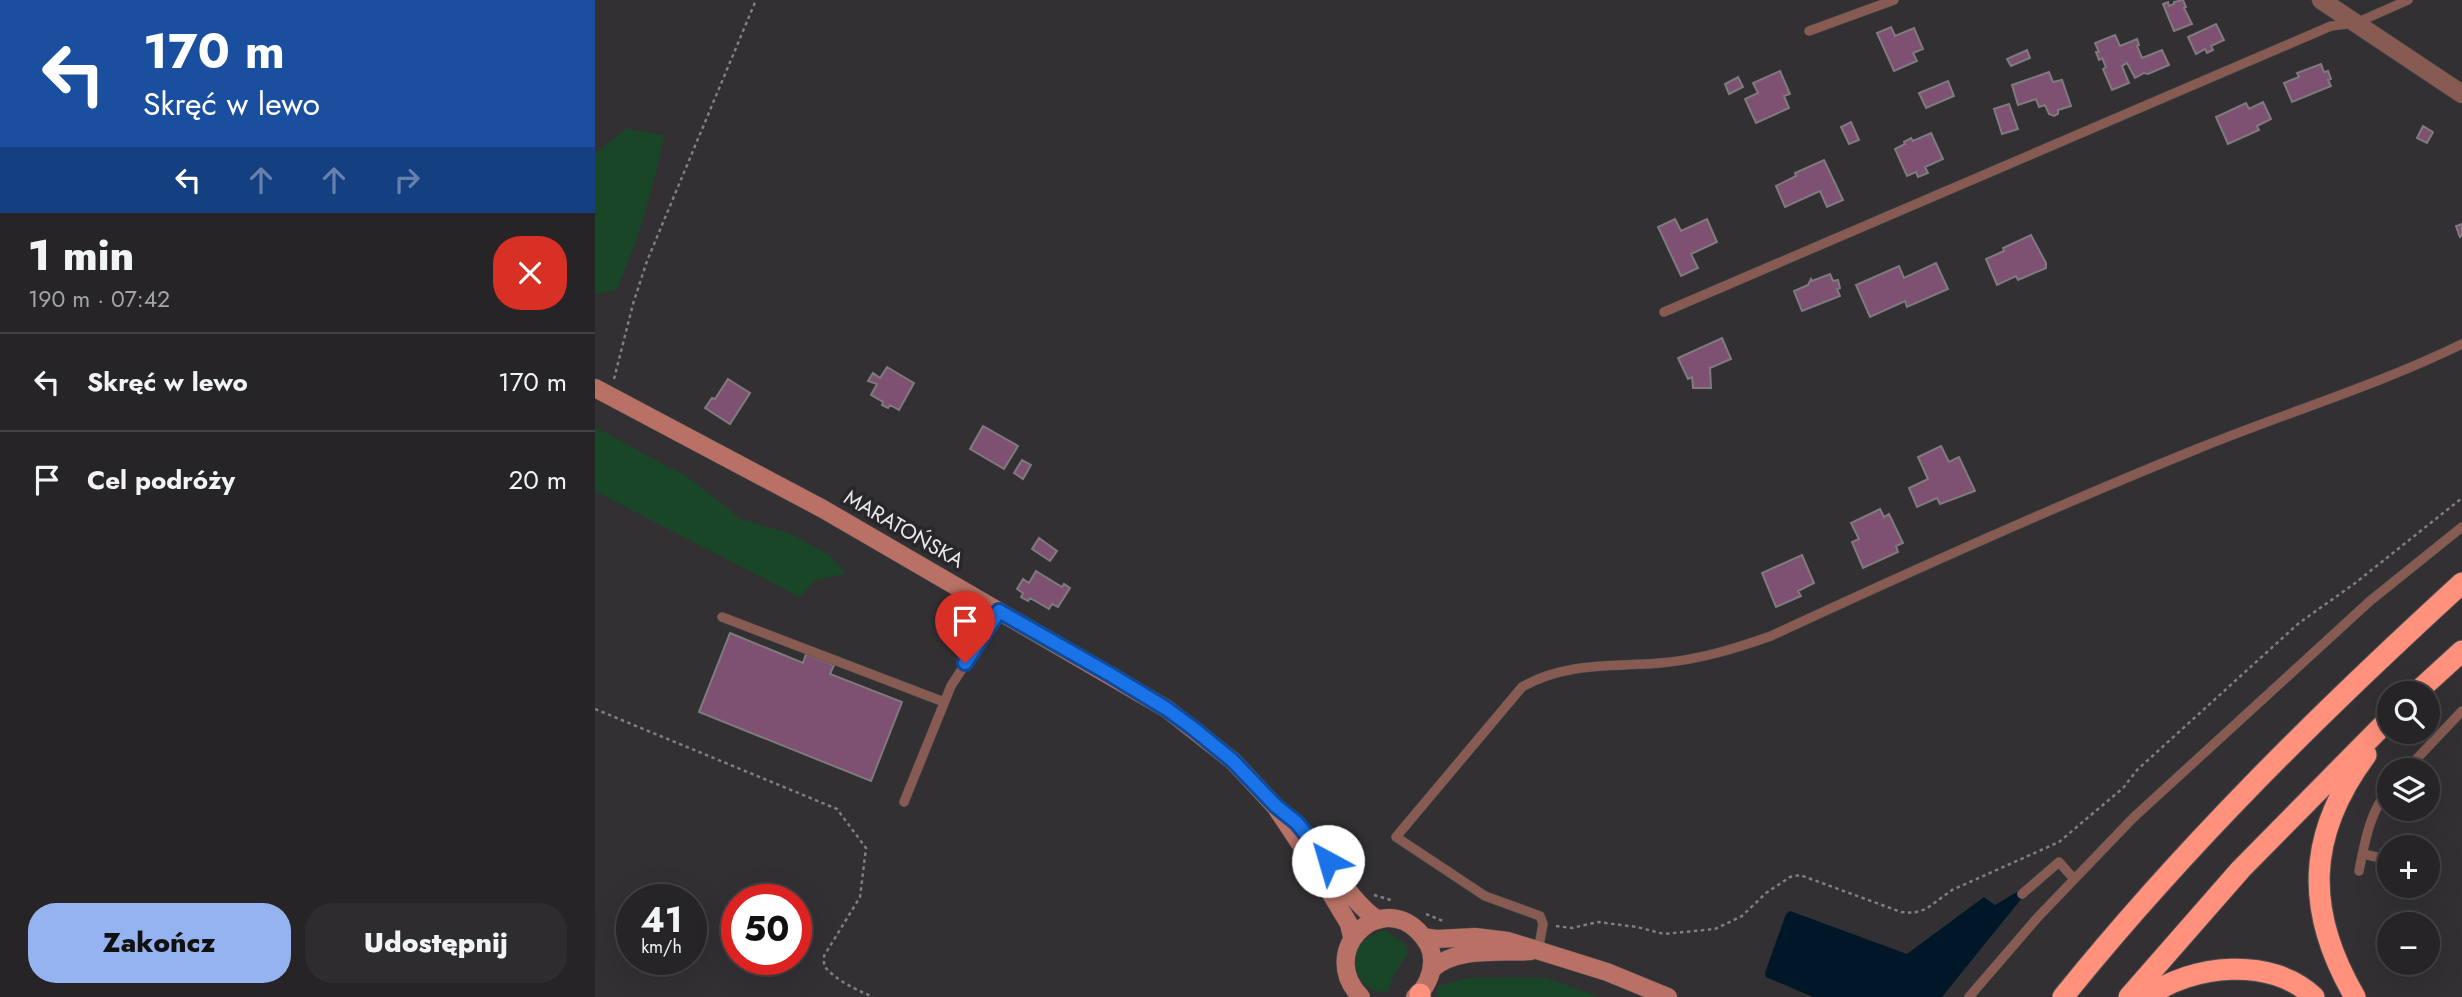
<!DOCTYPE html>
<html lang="pl">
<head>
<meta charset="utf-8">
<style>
	:root { --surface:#262426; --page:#2e2c2e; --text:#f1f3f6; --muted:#a4a4a7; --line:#424143; --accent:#95b2f1 }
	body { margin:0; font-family:Jost,sans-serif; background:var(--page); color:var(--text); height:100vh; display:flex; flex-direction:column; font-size:26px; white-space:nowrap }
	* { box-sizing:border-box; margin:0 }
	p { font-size:23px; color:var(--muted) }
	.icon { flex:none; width:38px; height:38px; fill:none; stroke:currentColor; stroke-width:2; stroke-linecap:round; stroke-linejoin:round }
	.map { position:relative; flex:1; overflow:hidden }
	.side { display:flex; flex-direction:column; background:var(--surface); width:595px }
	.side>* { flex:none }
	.top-card { background:#1a4fa0; color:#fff; overflow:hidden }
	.fabs { position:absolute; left:1782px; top:681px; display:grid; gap:14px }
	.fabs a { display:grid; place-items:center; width:63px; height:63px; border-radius:50%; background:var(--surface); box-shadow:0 7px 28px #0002,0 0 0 2px var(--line); font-size:35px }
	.speed { position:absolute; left:21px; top:884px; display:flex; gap:14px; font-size:35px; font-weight:700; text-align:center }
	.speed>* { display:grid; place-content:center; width:91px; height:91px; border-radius:50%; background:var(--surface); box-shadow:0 7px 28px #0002,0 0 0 2px var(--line); line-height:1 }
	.speed small { font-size:18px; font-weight:400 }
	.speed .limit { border:10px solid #d22; background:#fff; color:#111 }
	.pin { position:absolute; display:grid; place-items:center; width:60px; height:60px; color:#fff; margin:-72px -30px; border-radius:50% 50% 50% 0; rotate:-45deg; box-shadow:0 0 7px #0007 }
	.pin .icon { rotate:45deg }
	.me { position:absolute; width:77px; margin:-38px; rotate:321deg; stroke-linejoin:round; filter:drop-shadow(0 0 5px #0008) }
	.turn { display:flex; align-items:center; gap:24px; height:147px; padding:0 28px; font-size:32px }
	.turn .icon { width:91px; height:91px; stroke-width:2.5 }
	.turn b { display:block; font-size:49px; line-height:60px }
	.lanes { display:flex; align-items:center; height:66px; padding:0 28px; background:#0003; justify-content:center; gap:35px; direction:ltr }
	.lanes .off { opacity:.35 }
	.round { display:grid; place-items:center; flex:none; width:74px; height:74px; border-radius:28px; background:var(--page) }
	.overview { display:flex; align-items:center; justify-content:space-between; height:119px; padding:0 28px }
	h1 { font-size:42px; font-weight:800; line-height:52px }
	.primary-button { display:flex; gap:14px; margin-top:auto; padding:14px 28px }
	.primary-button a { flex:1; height:80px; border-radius:28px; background:var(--accent); color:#111; font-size:28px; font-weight:800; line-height:80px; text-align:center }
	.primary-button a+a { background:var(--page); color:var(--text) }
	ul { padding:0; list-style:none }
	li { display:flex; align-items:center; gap:21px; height:98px; padding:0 28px; border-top:2px solid var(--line) }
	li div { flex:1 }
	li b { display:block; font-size:26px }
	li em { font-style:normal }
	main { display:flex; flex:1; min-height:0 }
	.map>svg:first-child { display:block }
	.green { fill:#1a4628 }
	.water { fill:#001728 }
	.building { fill:#7e5072; stroke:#7f7b7d; stroke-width:2 }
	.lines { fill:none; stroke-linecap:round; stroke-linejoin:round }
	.service-casing { stroke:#4f4d50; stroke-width:10 }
	.minor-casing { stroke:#4f4d50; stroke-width:19 }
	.secondary-casing { stroke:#4f4d50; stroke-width:19 }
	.motorway-casing { stroke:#4f4d50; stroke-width:23 }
	.path { stroke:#807e81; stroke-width:2.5; stroke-dasharray:3.5 3.5; stroke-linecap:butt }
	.service { stroke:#885b52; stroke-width:9 }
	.minor { stroke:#885b52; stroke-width:18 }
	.secondary { stroke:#b87164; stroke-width:18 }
	.motorway { stroke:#ff917d; stroke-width:21 }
	.route-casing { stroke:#114b97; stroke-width:18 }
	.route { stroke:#1a73e8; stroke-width:12 }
	.labels { text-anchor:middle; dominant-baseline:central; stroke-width:7; stroke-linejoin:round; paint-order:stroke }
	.street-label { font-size:21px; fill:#e9e8ea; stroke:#282629 }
</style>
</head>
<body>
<main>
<section class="side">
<div class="top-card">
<div class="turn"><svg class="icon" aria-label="left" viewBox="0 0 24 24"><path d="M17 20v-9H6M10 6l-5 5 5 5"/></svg><div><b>170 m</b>Skręć w lewo</div></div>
<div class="lanes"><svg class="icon" aria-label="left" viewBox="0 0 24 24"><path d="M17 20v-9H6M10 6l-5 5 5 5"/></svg><svg class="icon off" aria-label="ahead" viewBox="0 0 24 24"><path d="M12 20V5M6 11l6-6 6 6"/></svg><svg class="icon off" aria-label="ahead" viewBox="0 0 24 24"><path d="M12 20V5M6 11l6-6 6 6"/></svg><svg class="icon off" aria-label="right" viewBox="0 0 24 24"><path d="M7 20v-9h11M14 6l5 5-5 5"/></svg></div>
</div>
<div class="overview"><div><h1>1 min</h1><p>190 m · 07:42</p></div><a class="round" style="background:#d93025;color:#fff"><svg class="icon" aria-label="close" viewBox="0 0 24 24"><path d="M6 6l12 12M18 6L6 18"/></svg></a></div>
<ul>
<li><svg class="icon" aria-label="left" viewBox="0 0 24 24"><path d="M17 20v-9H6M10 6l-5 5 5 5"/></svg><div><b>Skręć w lewo</b></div><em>170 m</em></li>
<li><svg class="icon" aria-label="arrive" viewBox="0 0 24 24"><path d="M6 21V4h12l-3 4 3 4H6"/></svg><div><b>Cel podróży</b></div><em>20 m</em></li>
</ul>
<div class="primary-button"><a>Zakończ</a><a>Udostępnij</a></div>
</section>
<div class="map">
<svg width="1867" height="997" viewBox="0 0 1867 997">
	<rect width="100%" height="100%" fill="#323033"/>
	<!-- green -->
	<path class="green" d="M32 129 69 135C59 189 43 239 22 289L0 295V153Z
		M0 427 94 478 146 519 194 533 234 555 251 573 219 581 205 597 0 491Z
		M790 930 810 944 813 953 798 976 793 992C786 992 777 991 771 986 760 976 756 957 765 944 771 937 782 933 790 930Z
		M872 978H951L1005 997H841L843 986Z"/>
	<!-- water -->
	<path class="water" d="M1422 892 1427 898 1347 997H1218L1171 977 1170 973 1191 914 1195 911 1312 954 1389 897 1400 905Z"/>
	<!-- building -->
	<path class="building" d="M1588 0 1591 7 1589 8 1597 24 1579 31 1568 4 1573 2 1574 6 1579 4V2Z
		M1621 24 1629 40 1616 46 1618 50 1612 53 1610 49 1601 54 1593 37Z
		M1296 27 1300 36 1319 28 1328 49 1318 53 1322 61 1299 71 1282 33Z
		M1520 35 1525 46 1542 39 1544 45 1542 46 1547 58 1567 50 1574 65 1553 74 1549 73 1540 78 1532 63 1527 66 1534 83 1517 90 1508 69 1511 67 1507 58 1504 60 1501 52H1504L1500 43Z
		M1432 50 1435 58 1416 66 1412 59Z
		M1726 64 1729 72 1733 71 1736 79 1733 80 1736 86 1697 102 1689 83 1704 77 1702 73Z
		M1185 71 1195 94 1189 96 1194 108 1161 123 1150 99 1163 93 1158 83Z
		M1454 72 1458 82 1467 80 1476 106 1463 110V114L1459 116 1454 114 1450 105 1444 107 1441 99 1423 105 1417 85Z
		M1143 77 1148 87 1134 94 1130 84Z
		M1353 81 1359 96 1331 108 1324 93Z
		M1668 102 1676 119 1662 126 1664 130 1633 144 1621 117 1651 103 1654 109Z
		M1414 104 1423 129 1407 134 1399 109Z
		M1256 122 1264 140 1254 144 1246 127Z
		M1828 126 1838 132 1832 143 1822 138Z
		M1336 133 1348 159 1330 167 1333 173 1323 177 1321 172 1312 176 1300 149 1310 144 1309 142 1316 138 1318 141Z
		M1229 160 1248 200 1232 207 1225 191 1190 207 1181 186 1201 176 1200 173Z
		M1080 219 1086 231 1112 219 1122 242 1096 254 1103 268 1086 276 1063 227Z
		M1867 224V236L1865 237 1861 226Z
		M1436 235 1451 263V268L1423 280 1421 276 1402 285 1391 259 1409 251 1408 248Z
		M1341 263 1353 289 1312 307 1310 301 1275 317 1261 285 1304 266 1309 278Z
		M1235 274 1238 281 1243 280 1245 288 1242 289 1245 296 1207 311 1199 291 1213 285 1216 279 1217 281Z
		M1127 338 1136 359 1115 368 1116 388H1098L1097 377 1093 379 1083 358Z
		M292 367 319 383 304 410 295 405 293 408 287 405 288 402 276 395 282 384 273 381 278 373 285 378Z
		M133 379 155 393 135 424 110 408 117 398 120 399Z
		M388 426 423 446 409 469 375 449Z
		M1346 446 1354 462 1364 457 1380 491 1345 504 1342 498 1322 507 1314 488 1333 479 1323 457Z
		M427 460 436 465 428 479 419 473Z
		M1285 509 1289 517 1294 514 1308 543 1301 546 1303 552 1268 568 1257 542 1264 539 1256 523Z
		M444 538 462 551 455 561 437 549Z
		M1207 555 1219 583 1203 591 1206 596 1181 607 1167 573Z
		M441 571 467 587 469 584 475 588 463 607 457 604 454 609 435 598 433 601 426 597 428 593 422 589 428 579 434 583Z
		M135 633 208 663 211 654 239 665 235 674 307 702 276 781 104 712Z"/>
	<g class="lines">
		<defs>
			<path id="service" d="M1214 31 1299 0
				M1069 312 1736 26 1761 23 1813 0
				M127 617 349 702
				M1811 770 1867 711
				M309 802 356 686 404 612
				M1768 854 1786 858 1792 856
				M1764 871C1770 842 1774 813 1794 789
				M1427 894 1464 862 1479 879
				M943 951 948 924 945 916 890 896 801 837 927 687C970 662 1017 667 1065 663 1103 660 1139 649 1176 636 1316 571 1458 507 1602 449 1690 413 1781 386 1867 344
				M1374 997 1443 917 1538 818 1775 601 1867 527"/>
			<path id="minor" d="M1726 0 1867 94"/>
			<path id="secondary" d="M0 388 228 509 572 709 638 761 680 806 714 857 754 924 757 937
				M711 834C734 860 754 901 783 920
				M829 937 841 939 880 937 913 941 1012 972 1073 997
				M837 969C861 947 904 953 936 951
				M766 997C722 953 782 891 823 931 830 938 837 948 837 959 838 973 831 989 820 997"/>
			<path id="motorway" d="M1821 693 1867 651
				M825 994V997
				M1468 997C1589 847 1725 713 1867 583
				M1534 997 1646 869 1794 719
				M1552 997C1597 964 1676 956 1719 997
				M1760 997C1710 911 1711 836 1771 755"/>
		</defs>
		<!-- service casing -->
		<use href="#service" class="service-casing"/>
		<!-- minor casing -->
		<use href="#minor" class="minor-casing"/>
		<!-- secondary casing -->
		<use href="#secondary" class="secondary-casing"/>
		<!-- motorway casing -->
		<use href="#motorway" class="motorway-casing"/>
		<!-- path -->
		<path class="path" d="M19 379 38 304 52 261 161 0
			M0 709 242 809 271 848 265 897 229 956V966C242 981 260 989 278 997
			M779 895 799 901
			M831 914 848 921
			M961 926 977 928 1003 922 1042 927 1069 934 1120 929 1147 916 1171 893 1195 877 1205 875 1306 912 1318 913 1331 909 1357 890 1464 842 1528 788 1542 770 1704 623 1759 584 1867 498"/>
		<!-- service -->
		<use href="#service" class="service"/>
		<!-- minor -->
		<use href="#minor" class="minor"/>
		<!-- secondary -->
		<use href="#secondary" class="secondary"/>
		<!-- motorway -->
		<use href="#motorway" class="motorway"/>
	</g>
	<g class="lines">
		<defs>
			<path id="route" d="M370 663 404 611 516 675 572 709 599 729 638 761 681 806 702 823 733 861"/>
		</defs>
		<!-- route casing -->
		<use href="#route" class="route-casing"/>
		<!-- route -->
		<use href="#route" class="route"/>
	</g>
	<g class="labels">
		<!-- street labels -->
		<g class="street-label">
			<text transform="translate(309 529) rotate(30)">MARATOŃSKA</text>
		</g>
	</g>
</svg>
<div class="fabs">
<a><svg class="icon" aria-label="search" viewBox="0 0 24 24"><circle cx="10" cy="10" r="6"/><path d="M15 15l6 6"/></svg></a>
<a><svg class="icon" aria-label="layers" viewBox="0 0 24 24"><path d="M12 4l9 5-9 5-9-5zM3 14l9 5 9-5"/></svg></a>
<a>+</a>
<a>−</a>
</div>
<div class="speed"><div>41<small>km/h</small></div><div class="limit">50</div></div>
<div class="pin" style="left:370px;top:663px;background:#d93025"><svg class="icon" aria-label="arrive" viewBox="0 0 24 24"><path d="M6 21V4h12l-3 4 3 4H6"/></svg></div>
<svg class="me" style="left:733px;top:861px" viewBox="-20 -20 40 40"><circle r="19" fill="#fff"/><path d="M0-13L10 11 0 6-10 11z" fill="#1a73e8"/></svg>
</div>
</main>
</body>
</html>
